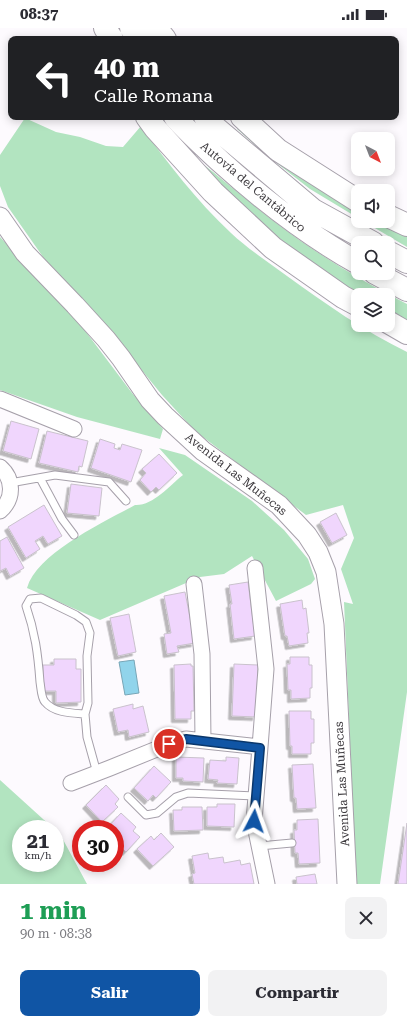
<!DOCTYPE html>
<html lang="es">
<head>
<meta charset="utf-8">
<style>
	:root { --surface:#fff; --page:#f2f2f3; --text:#2b2b33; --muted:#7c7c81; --accent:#1055a5 }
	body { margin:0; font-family:"Roboto Serif",serif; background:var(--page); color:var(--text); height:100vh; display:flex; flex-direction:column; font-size:15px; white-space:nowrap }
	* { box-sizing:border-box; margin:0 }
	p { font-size:13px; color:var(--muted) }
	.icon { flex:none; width:22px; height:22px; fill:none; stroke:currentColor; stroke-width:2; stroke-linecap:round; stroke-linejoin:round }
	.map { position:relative; height:856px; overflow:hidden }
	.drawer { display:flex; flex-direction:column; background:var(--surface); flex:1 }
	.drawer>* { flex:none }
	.guide { position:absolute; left:8px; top:8px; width:391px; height:84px; border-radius:8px; box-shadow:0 2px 10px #0003; background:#202124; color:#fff; overflow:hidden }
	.needle { width:26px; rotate:138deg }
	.controls { position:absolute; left:351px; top:104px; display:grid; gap:8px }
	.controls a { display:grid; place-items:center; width:44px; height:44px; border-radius:8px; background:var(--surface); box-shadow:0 2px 10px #0003; font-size:20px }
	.speed { position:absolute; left:12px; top:792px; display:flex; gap:8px; font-size:20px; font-weight:700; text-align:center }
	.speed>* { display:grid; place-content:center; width:52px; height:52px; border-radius:50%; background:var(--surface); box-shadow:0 2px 10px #0003; line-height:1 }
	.speed small { font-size:10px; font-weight:400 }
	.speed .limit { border:6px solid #d22; background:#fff; color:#111 }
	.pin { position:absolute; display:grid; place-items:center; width:34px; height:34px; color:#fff; margin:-17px; border:2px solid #fff; border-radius:50%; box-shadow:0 1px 4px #0007 }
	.me { position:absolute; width:44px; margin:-22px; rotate:4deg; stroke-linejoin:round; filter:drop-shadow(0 0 3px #0008) }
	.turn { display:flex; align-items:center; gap:14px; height:84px; padding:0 20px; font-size:18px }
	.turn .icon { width:52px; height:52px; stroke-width:2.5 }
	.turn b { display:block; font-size:28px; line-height:34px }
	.round { display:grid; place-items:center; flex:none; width:42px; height:42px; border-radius:8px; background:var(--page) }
	.head { display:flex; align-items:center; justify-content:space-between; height:68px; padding:0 20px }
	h1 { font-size:24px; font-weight:700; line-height:30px; color:#1e9e55 }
	.action { display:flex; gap:8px; margin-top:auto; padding:8px 20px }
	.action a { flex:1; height:46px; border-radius:8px; background:var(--accent); color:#fff; font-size:16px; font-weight:700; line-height:46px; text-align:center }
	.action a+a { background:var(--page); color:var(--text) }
	.status { display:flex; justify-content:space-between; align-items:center; height:28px; padding:0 20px; background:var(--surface); direction:ltr }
	.status svg { height:11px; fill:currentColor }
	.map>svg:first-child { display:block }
	.green { fill:#b2e4c0 }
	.water { fill:#91d4eb; stroke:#78a6b7 }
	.building { fill:#f0d6fd; stroke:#c9c2cc; filter:url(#shadow) }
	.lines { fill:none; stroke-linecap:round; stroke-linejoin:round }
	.service-casing { stroke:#a6a0aa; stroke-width:9 }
	.minor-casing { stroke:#a6a0aa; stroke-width:17 }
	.tertiary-casing { stroke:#a6a0aa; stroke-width:21 }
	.motorway-casing { stroke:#a6a0aa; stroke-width:24 }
	.service { stroke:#fff; stroke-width:7 }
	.minor { stroke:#fff; stroke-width:15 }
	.tertiary { stroke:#fff; stroke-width:19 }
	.motorway { stroke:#fff; stroke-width:22 }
	.route-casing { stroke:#0a376b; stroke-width:10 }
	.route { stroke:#1055a5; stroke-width:7 }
	.labels { text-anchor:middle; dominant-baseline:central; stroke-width:3; stroke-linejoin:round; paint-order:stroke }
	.street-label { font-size:12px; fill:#3e3b3f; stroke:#fff }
</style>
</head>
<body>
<div class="status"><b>08:37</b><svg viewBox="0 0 49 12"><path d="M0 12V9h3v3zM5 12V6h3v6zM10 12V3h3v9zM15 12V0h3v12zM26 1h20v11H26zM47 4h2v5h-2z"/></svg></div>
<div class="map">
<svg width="407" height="856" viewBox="0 0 407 856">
	<defs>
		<filter id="shadow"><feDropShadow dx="-3.5" dy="3.5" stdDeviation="0" flood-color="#0004"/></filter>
	</defs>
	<rect width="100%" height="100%" fill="#fdfafe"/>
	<!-- green -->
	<path class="green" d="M25 90 56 104 80 109 106 118 123 119 141 98C168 136 197 173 231 205 248 221 268 234 287 248 326 276 364 303 407 324V664L380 856H356L344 574 353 576 341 541 354 510 343 477 306 487 195 403 162 367 109 302 55 246 8 179 0 158V127Z
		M242 97 358 179V190L310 161 265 126 237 101Z
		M198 132C236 162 273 195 314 222 344 242 375 260 407 276V297L388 286V267H358L239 183Z
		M363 193H382L407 206V219Z
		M0 209 56 269 80 296 132 365 163 401 160 411 77 389 0 362Z
		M159 420 185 427 252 473 284 502 308 531 315 551 311 556 276 573 252 528 224 546 200 549 100 592 27 560C37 525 104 494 135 477 153 478 169 458 183 447Z
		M0 752 54 801H21V835H55V801L60 806 87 856H0Z"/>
	<!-- water -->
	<path class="water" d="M134 632 139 665 125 667 119 634Z"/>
	<!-- building -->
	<path class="building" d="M11 393 39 401 31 431 3 423Z
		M47 403 88 413 82 439 79 438 78 444 39 435Z
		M100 411 115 416 114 420 120 422 122 416 142 422 131 454 91 440Z
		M159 426 177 445 159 462 156 459 151 464 140 452 146 445 142 441Z
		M71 456 102 460 99 488 67 485Z
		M44 477 62 508 48 516 43 508 35 513 40 521 26 530 8 499Z
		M336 485 347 507 332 515 320 494Z
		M7 509 24 540 10 548 6 540 0 543V513Z
		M248 554 255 608 234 611 230 576H232L229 557Z
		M185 564 195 615 177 618 179 624 167 626 164 606 171 605 164 568Z
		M302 572 303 581 306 580 309 605H307L308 615 289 618 287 608H285L280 576Z
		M129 586 136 624 118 628 110 590Z
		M290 629H309V637H312V660H310V670L291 671V662H288L287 636H290Z
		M54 631H76V641H81V674L56 675V663H43V637H54Z
		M191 636V638H193L194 683H191V691H175L174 637Z
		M234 636 258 637 256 689 232 688Z
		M133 676V681L143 678 149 704 129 709 128 702 118 704 113 681Z
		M289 683H311V691H314V715H311V726H292V718H290Z
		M176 729 204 730 203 754 183 753V750H176Z
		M226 729 239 730 237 756 217 755 218 752 208 751 210 732 226 733Z
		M313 736 316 780 297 781 296 770H294L292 737Z
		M154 738 171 754 156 770 153 767 148 773 134 760Z
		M106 757 119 771 115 776 118 779 102 794 86 777Z
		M217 776H235L234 799 207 798V779H217Z
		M182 779H202L203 802 174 803 173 782H182Z
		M121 785 136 799 133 803 140 809 126 824 115 813V801H106Z
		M318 791 320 835 299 836 298 825H295L294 802H297V792Z
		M407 795V856H398Z
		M161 805 174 819 153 838 137 821 151 808 154 812Z
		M208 825 209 831 223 829 224 835 240 832 241 837 250 835 254 856H194L192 846 195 845 192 828Z
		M315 846 317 856H297L296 849Z"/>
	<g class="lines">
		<defs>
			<path id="service" d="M40 450 62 491 74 507
				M10 455 55 447 109 454 126 473
				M85 686C72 685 54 685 45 674 41 670 41 659 40 654 38 626 35 604 26 578L30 571 41 570 76 587 86 594 90 605 87 628 88 675 85 686 87 709 97 745
				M128 769 146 787 157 785 176 769 188 765 255 768
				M259 818 292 815"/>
			<path id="minor" d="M0 371 74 401
				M0 439C14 451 14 471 0 483
				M255 540 266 641 260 719
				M194 556 202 626 203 713
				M71 755 110 740 169 716 186 711 260 719 254 793 267 856"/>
			<path id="tertiary" d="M0 189 25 225 75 277 106 311 121 330 150 372 165 388 203 423 279 477 307 507 318 524 326 544 334 596 347 856"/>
			<path id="motorway" d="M105 0 112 11
				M131 0 140 11
				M156 0 165 11
				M147 89 155 100 213 164 273 220 343 269 358 277
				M175 89C189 105 205 119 221 134 263 172 308 207 358 235
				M205 89 211 96 313 182 373 215
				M242 89 278 122 358 173
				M388 188 407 197
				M388 224 407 234
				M375 245 407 262
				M388 294 407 305"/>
		</defs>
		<!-- service casing -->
		<use href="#service" class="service-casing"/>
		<!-- minor casing -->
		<use href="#minor" class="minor-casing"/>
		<!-- tertiary casing -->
		<use href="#tertiary" class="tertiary-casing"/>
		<!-- motorway casing -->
		<use href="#motorway" class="motorway-casing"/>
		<!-- service -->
		<use href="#service" class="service"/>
		<!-- minor -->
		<use href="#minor" class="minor"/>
		<!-- tertiary -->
		<use href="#tertiary" class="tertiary"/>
		<!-- motorway -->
		<use href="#motorway" class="motorway"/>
	</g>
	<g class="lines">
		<defs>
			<path id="route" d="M169 716 186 711 260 720 254 793"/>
		</defs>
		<!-- route casing -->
		<use href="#route" class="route-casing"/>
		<!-- route -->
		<use href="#route" class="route"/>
	</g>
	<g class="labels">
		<!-- street labels -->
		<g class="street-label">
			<text transform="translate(253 159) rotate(40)">Autovía del Cantábrico</text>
			<text transform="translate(236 446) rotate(38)">Avenida Las Muñecas</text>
			<text transform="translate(342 756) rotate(-93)">Avenida Las Muñecas</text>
		</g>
	</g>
</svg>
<div class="controls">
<a><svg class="needle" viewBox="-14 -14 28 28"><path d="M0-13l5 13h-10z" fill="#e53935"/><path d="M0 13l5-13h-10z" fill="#7c7c81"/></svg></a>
<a><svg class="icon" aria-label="sound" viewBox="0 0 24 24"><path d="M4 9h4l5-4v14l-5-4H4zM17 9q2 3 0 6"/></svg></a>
<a><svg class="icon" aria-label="search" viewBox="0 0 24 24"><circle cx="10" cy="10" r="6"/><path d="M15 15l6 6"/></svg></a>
<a><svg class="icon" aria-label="layers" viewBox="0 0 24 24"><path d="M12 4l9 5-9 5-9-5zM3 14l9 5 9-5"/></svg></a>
</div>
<div class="speed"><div>21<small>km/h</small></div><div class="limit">30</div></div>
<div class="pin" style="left:169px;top:716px;background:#d93025"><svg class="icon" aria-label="arrive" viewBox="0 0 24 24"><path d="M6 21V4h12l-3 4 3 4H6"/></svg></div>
<svg class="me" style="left:254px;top:793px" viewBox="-20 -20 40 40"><path d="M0-17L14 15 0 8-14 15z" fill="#1055a5" stroke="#fff" stroke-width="4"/></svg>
<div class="guide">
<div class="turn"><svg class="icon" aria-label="left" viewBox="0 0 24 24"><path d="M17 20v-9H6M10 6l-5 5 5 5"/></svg><div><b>40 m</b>Calle Romana</div></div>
</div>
</div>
<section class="drawer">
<div class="head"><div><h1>1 min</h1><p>90 m · 08:38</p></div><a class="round"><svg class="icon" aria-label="close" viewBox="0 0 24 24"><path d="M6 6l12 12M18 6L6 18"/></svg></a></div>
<div class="action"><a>Salir</a><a>Compartir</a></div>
</section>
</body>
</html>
